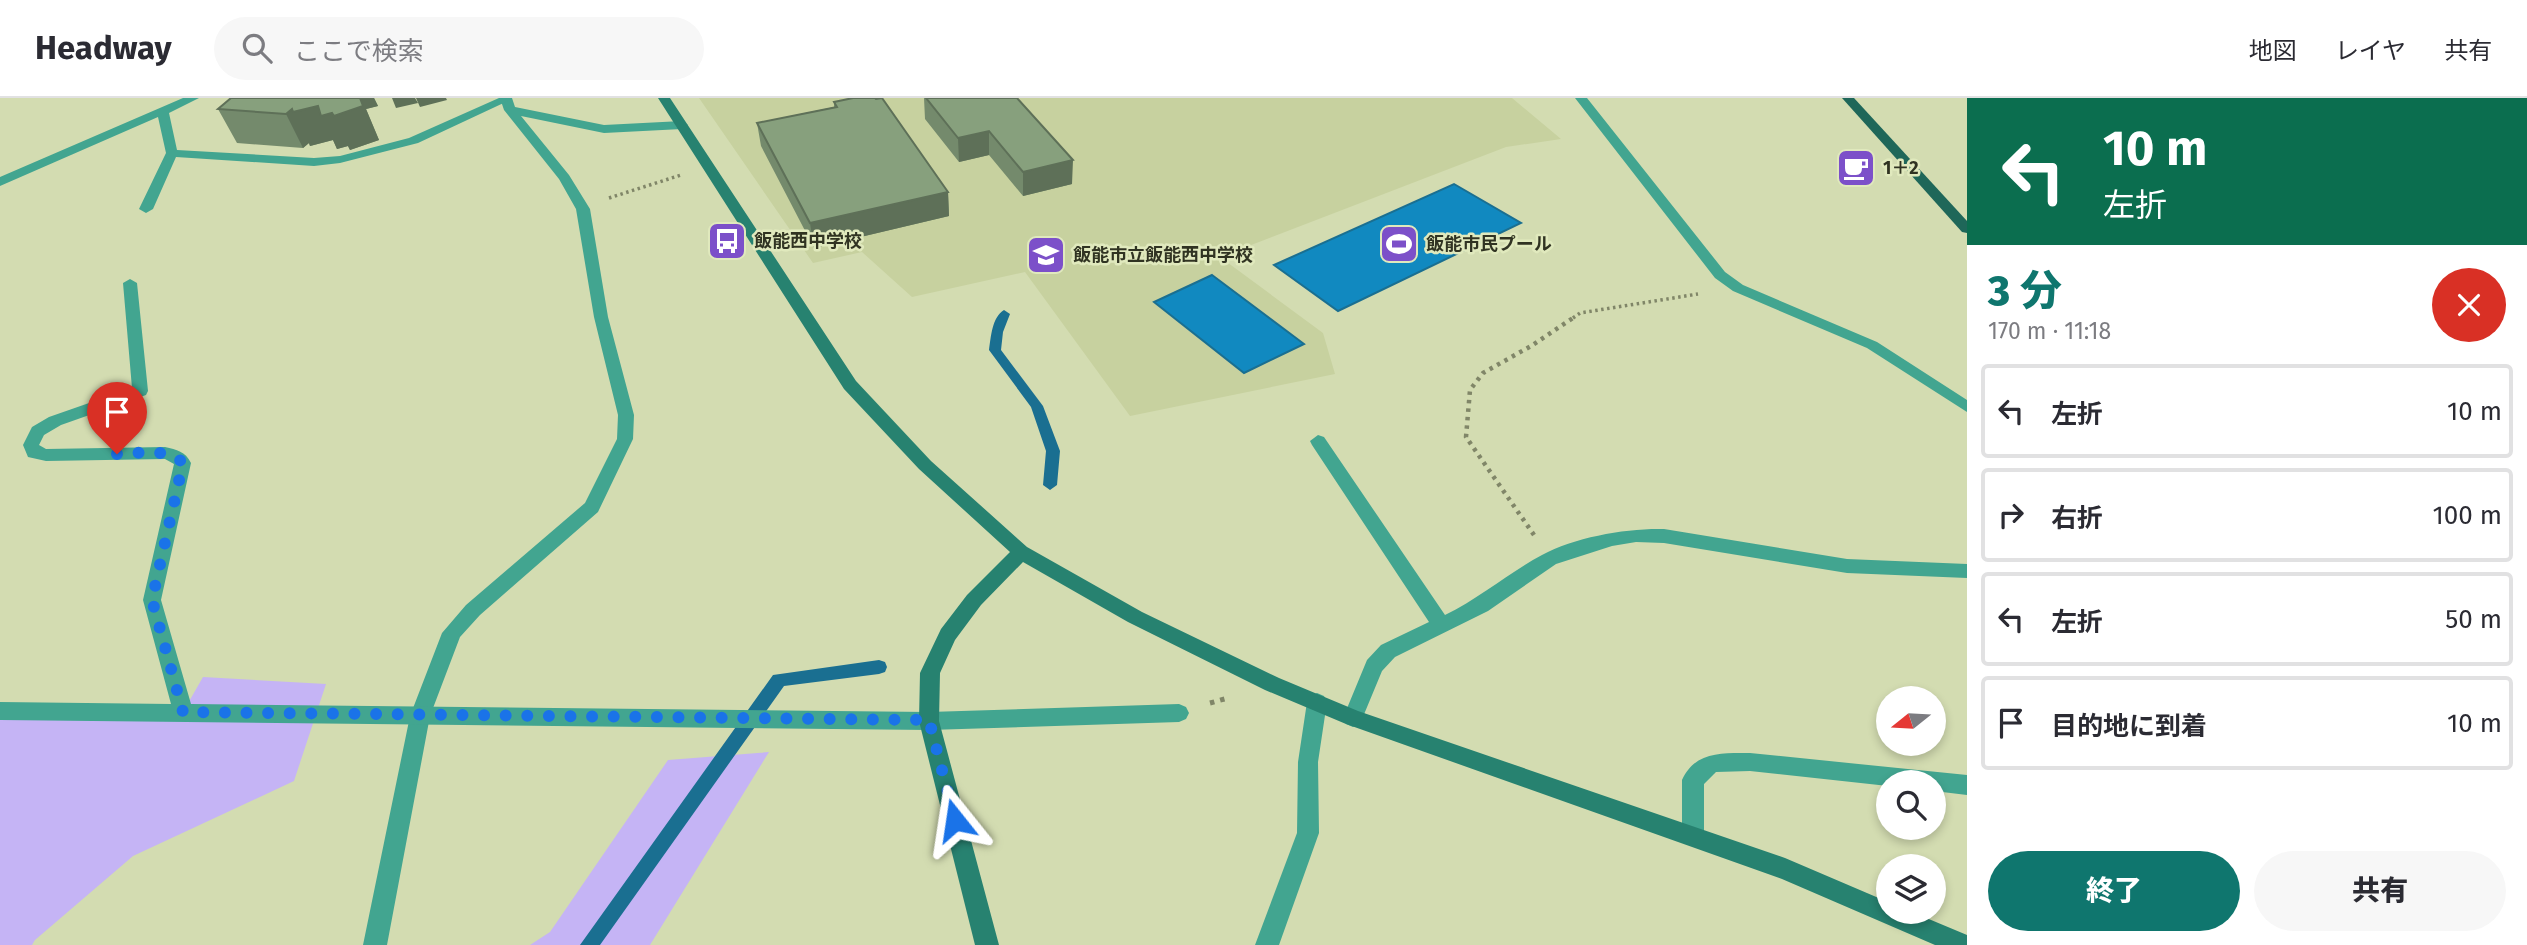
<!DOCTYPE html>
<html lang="ja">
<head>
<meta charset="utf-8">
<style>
	:root { --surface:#fff; --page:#f7f7f7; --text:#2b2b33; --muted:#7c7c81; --line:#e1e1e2; --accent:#0f766e }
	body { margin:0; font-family:"Fira Sans","Noto Sans JP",sans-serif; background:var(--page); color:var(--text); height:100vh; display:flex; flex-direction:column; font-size:26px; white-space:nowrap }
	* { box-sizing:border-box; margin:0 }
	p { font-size:23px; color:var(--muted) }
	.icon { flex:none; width:38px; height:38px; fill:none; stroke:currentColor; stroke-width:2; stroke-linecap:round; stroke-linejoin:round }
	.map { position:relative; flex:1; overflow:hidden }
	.sheet { display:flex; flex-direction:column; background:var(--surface); width:560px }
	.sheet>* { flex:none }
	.top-card { background:#0b6e4f; color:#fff; overflow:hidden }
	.needle { width:46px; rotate:252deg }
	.tools { position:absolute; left:1876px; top:588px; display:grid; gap:14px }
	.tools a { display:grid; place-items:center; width:70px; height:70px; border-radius:50%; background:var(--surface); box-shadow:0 4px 10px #0003; font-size:35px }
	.pin { position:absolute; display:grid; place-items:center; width:60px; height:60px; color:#fff; margin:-72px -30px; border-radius:50% 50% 50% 0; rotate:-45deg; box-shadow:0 0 7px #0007 }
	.pin .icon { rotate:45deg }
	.me { position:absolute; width:77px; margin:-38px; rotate:345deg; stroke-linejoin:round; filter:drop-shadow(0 0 5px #0008) }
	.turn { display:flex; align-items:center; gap:24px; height:147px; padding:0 21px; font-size:32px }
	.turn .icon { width:91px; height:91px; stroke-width:2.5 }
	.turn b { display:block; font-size:49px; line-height:60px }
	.round { display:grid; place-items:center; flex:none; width:74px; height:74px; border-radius:37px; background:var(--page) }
	.headline { display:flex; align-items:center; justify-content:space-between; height:119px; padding:0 21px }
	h1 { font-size:42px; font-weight:800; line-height:52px; color:var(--accent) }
	.primary-button { display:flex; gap:14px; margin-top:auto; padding:14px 21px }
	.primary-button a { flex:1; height:80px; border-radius:42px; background:var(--accent); color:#fff; font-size:28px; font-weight:800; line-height:80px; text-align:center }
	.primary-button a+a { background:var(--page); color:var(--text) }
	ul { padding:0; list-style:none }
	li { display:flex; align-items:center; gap:21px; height:94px; margin:0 14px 10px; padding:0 7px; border:4px solid var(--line); border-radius:7px }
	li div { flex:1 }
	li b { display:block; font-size:26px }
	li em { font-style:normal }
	header { display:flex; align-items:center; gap:42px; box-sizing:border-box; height:98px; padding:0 35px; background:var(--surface); border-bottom:2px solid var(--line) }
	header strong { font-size:33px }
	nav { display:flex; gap:38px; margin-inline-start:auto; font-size:24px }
	.search { width:490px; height:63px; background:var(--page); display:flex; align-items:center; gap:18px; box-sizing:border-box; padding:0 24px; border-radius:38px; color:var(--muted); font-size:26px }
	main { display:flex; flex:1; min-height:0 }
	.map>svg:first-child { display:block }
	.built { fill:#c7d19f }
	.green { fill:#c5b4f5 }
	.water { fill:#1189c0; stroke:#1a6f91; stroke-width:2 }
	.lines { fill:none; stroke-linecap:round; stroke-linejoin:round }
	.stream { fill:#1a6f91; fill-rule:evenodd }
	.path-far2 { stroke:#808668; stroke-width:3.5; stroke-dasharray:2.5 3.5; stroke-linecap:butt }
	.path-far1 { stroke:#808668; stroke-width:4.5; stroke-dasharray:3.5 5; stroke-linecap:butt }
	.path { stroke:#808668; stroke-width:5; stroke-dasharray:4.5 6; stroke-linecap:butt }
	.lane { fill:#42a590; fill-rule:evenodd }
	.street { fill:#42a590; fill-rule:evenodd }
	.secondary { fill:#278270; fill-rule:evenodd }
	.primary { fill:#1f6759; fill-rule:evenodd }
	.wall { fill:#748a6c }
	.shaded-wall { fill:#5e7058 }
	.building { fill:#87a07d; stroke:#5e7058; stroke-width:2 }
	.route { stroke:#1a73e8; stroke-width:12; stroke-dasharray:0 21.6 }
	.labels { text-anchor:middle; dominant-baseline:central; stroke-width:5; stroke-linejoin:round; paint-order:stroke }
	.far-poi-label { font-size:18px; font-weight:bold; fill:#303322; stroke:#e0e9bd; text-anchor:start }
</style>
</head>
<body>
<header>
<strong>Headway</strong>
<div class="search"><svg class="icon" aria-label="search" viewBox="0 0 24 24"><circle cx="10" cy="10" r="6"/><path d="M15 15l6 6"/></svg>ここで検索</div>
<nav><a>地図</a><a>レイヤ</a><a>共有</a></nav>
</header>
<main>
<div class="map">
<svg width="1967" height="847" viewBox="0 0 1967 847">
	<rect width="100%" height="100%" fill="#d3dcb1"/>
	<!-- built -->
	<path class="built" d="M699 0H1512L1561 41 1506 49 1220 159 1323 235 1335 276 1130 318 1025 174 912 199 862 154 813 165Z"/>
	<!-- green -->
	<path class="green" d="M203 579 326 586 294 683 133 758 35 842 32 847H0V613L183 614Z
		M769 654 650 847H530L550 834 668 662Z"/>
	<!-- water -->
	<path class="water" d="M1454 86 1521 125 1338 213 1274 167Z
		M1212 177 1304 246 1244 275 1154 204Z"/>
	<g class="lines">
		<!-- stream -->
		<path class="stream" d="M1004 212 1010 216 1003 234 1001 252 1043 308 1060 353 1057 387 1050 392 1043 387 1046 353 1031 309 989 252C991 239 992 219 1004 212Z
			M879 562 885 564 887 569 885 574 879 576 784 588 600 847H580L773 577Z"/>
		<!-- path-far2 -->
		<path class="path-far2" d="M609 100 681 77
			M1573 220 1580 215 1698 196"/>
		<!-- path-far1 -->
		<path class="path-far1" d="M1534 437 1466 339 1470 292 1483 275 1531 248 1576 218"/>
		<!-- path -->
		<path class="path" d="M1210 605 1228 600"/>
		<!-- lane -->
		<path class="lane" d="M500 0H512L515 9 604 27 682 23 688 27 682 31 604 35 521 18 569 77 590 111 608 219 634 317 633 341 598 414 480 517 460 539 430 618 387 847H363L410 618 442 535 466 507 585 405 617 341 618 317 594 219 576 111 559 81 504 12Z
			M1317 595 1324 598 1327 604 1318 664 1319 735 1279 847H1255L1297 735 1298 664 1307 604 1310 598Z
			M1179 606 1186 609 1189 615 1186 621 1179 624 929 632 922 629 919 623 922 617 929 614Z"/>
		<!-- street -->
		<path class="street" d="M183 0H199L169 15 177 52 314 60 340 58 409 40 499 0 512 1 418 45 340 65 314 68 176 59 153 111 146 115 139 111 166 55 158 19 0 88V79Z
			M1575 0H1587L1725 174 1743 187 1877 244 1967 302V314L1867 250 1733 193 1715 180Z
			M130 181 137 185 148 293 146 297 61 327 44 337 39 347 46 351 165 349C177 352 185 353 191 365L161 502 191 606 929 614 936 617 939 623 936 629 929 632 0 622V604L171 606 143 502 174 366 165 361 46 363 28 359 23 347 32 329 49 319 132 290 123 185Z
			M1318 337 1324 339 1445 517C1480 500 1508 475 1542 457 1575 439 1627 430 1664 431L1847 461 1967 466V480L1847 475 1664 445 1636 444 1612 448 1556 466 1488 513 1395 559 1382 573 1360 626 1353 629 1346 626 1343 620 1367 562 1381 547 1429 524 1312 347 1310 343Z
			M1750 655 1967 677V697L1934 693V684H1888V688L1750 673 1716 674 1704 686V738L1701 745 1693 748 1685 745 1682 738V682C1695 653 1723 655 1750 655Z"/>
		<!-- secondary -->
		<path class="secondary" d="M658 0H670L856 283 931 363 1027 449 1142 514 1279 580 1358 613 1785 760 1888 804V814H1912L1967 837V847H1935L1782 781 1346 626 1265 592 1128 524 1023 464 981 507 955 542 940 575 939 623 999 847H975L919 623 920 575 941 531 967 497 1010 454 919 371 844 291Z"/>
		<!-- primary -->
		<path class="primary" d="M1842 0H1854L1967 123V135L1962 134Z"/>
	</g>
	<!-- wall -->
	<path class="wall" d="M231 0H374L378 8 366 11 379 42 350 52 348 48 337 51 333 42 310 48 309 45 303 50 237 45 218 11Z
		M924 0H1017L1072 86 1023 98 989 57 959 64 925 21Z
		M834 4 948 94 949 118 814 150 761 48 757 25 834 9Z"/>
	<!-- shaded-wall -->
	<path class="shaded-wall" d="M360 0H374L378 8 366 11 379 42 350 52 348 48 337 51 333 42 310 48 309 45 303 50 286 16 291 12 318 8Z
		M392 0H415L418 5 396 10Z
		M416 0H446L447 2 420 9Z
		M989 33V57L959 64 958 40Z
		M1073 62 1072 86 1023 98V74Z
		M948 94 949 118 814 150 810 125Z"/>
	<!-- building -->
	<path class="building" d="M231 0H360L363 8 334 18 332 15 321 18 318 8 293 14 292 11 286 16 218 11Z
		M853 0H875L876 1 882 0 948 94 810 125 757 25 837 9 834 4Z
		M926 0H1017L1073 62 1023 74 989 33 958 40Z"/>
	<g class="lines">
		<!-- route -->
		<path class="route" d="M117 356C138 356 168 349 183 365L152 502 183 614 929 622 955 722"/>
	</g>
	<!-- icons -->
	<defs>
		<symbol id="cafe-square" viewBox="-11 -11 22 22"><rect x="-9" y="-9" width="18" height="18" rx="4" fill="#7c50c9" stroke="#e0e9bd"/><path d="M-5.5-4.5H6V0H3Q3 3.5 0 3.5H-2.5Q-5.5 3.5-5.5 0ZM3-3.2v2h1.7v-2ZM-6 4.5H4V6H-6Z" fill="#fff"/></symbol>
		<symbol id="bus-square" viewBox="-11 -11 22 22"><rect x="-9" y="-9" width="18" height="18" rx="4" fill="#7c50c9" stroke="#e0e9bd"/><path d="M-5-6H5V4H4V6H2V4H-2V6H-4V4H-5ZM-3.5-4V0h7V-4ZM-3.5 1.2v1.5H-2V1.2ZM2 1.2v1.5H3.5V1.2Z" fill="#fff"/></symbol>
		<symbol id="stadium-square" viewBox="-11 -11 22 22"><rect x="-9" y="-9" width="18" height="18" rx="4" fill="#7c50c9" stroke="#e0e9bd"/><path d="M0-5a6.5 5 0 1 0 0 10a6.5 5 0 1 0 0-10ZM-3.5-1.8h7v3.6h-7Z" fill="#fff"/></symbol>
		<symbol id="school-square" viewBox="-11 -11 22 22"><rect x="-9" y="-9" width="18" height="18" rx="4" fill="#7c50c9" stroke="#e0e9bd"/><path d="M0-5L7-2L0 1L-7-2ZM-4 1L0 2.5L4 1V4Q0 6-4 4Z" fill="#fff"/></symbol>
	</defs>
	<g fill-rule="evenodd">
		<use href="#cafe-square" x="1834" y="48" width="44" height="44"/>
		<use href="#bus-square" x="705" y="121" width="44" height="44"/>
		<use href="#stadium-square" x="1377" y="124" width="44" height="44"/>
		<use href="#school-square" x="1024" y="135" width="44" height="44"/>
	</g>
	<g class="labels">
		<!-- far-poi labels -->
		<g class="far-poi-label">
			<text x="1883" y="70">1＋2</text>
			<text x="754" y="143">飯能西中学校</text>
			<text x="1426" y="146">飯能市民プール</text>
			<text x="1073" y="157">飯能市立飯能西中学校</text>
		</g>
	</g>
</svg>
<div class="tools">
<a><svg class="needle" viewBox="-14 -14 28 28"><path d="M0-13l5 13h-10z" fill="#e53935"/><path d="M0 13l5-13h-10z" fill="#7c7c81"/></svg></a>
<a><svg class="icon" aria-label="search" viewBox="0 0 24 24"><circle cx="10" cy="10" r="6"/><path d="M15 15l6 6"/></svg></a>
<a><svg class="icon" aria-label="layers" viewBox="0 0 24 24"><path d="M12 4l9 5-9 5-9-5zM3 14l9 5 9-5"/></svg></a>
</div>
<div class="pin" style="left:117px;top:356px;background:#d93025"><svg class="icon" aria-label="arrive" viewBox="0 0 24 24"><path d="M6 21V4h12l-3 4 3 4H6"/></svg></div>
<svg class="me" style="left:955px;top:722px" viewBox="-20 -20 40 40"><path d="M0-17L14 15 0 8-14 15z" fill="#1a73e8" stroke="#fff" stroke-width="4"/></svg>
</div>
<section class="sheet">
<div class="top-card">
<div class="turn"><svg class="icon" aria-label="left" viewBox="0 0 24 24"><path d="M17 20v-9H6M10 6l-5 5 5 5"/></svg><div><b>10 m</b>左折</div></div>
</div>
<div class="headline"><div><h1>3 分</h1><p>170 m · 11:18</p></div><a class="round" style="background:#d93025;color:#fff"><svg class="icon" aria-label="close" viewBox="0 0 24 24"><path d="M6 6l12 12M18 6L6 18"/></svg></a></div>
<ul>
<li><svg class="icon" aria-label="left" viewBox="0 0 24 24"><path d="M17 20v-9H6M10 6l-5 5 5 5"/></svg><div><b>左折</b></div><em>10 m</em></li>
<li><svg class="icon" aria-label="right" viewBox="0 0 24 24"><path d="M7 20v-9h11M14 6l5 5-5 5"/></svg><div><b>右折</b></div><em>100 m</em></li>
<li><svg class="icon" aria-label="left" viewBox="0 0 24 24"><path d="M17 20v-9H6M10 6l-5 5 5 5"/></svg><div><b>左折</b></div><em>50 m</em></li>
<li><svg class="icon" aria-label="arrive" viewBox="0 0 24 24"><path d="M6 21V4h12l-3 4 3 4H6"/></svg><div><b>目的地に到着</b></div><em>10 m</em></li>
</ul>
<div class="primary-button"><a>終了</a><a>共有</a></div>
</section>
</main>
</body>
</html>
